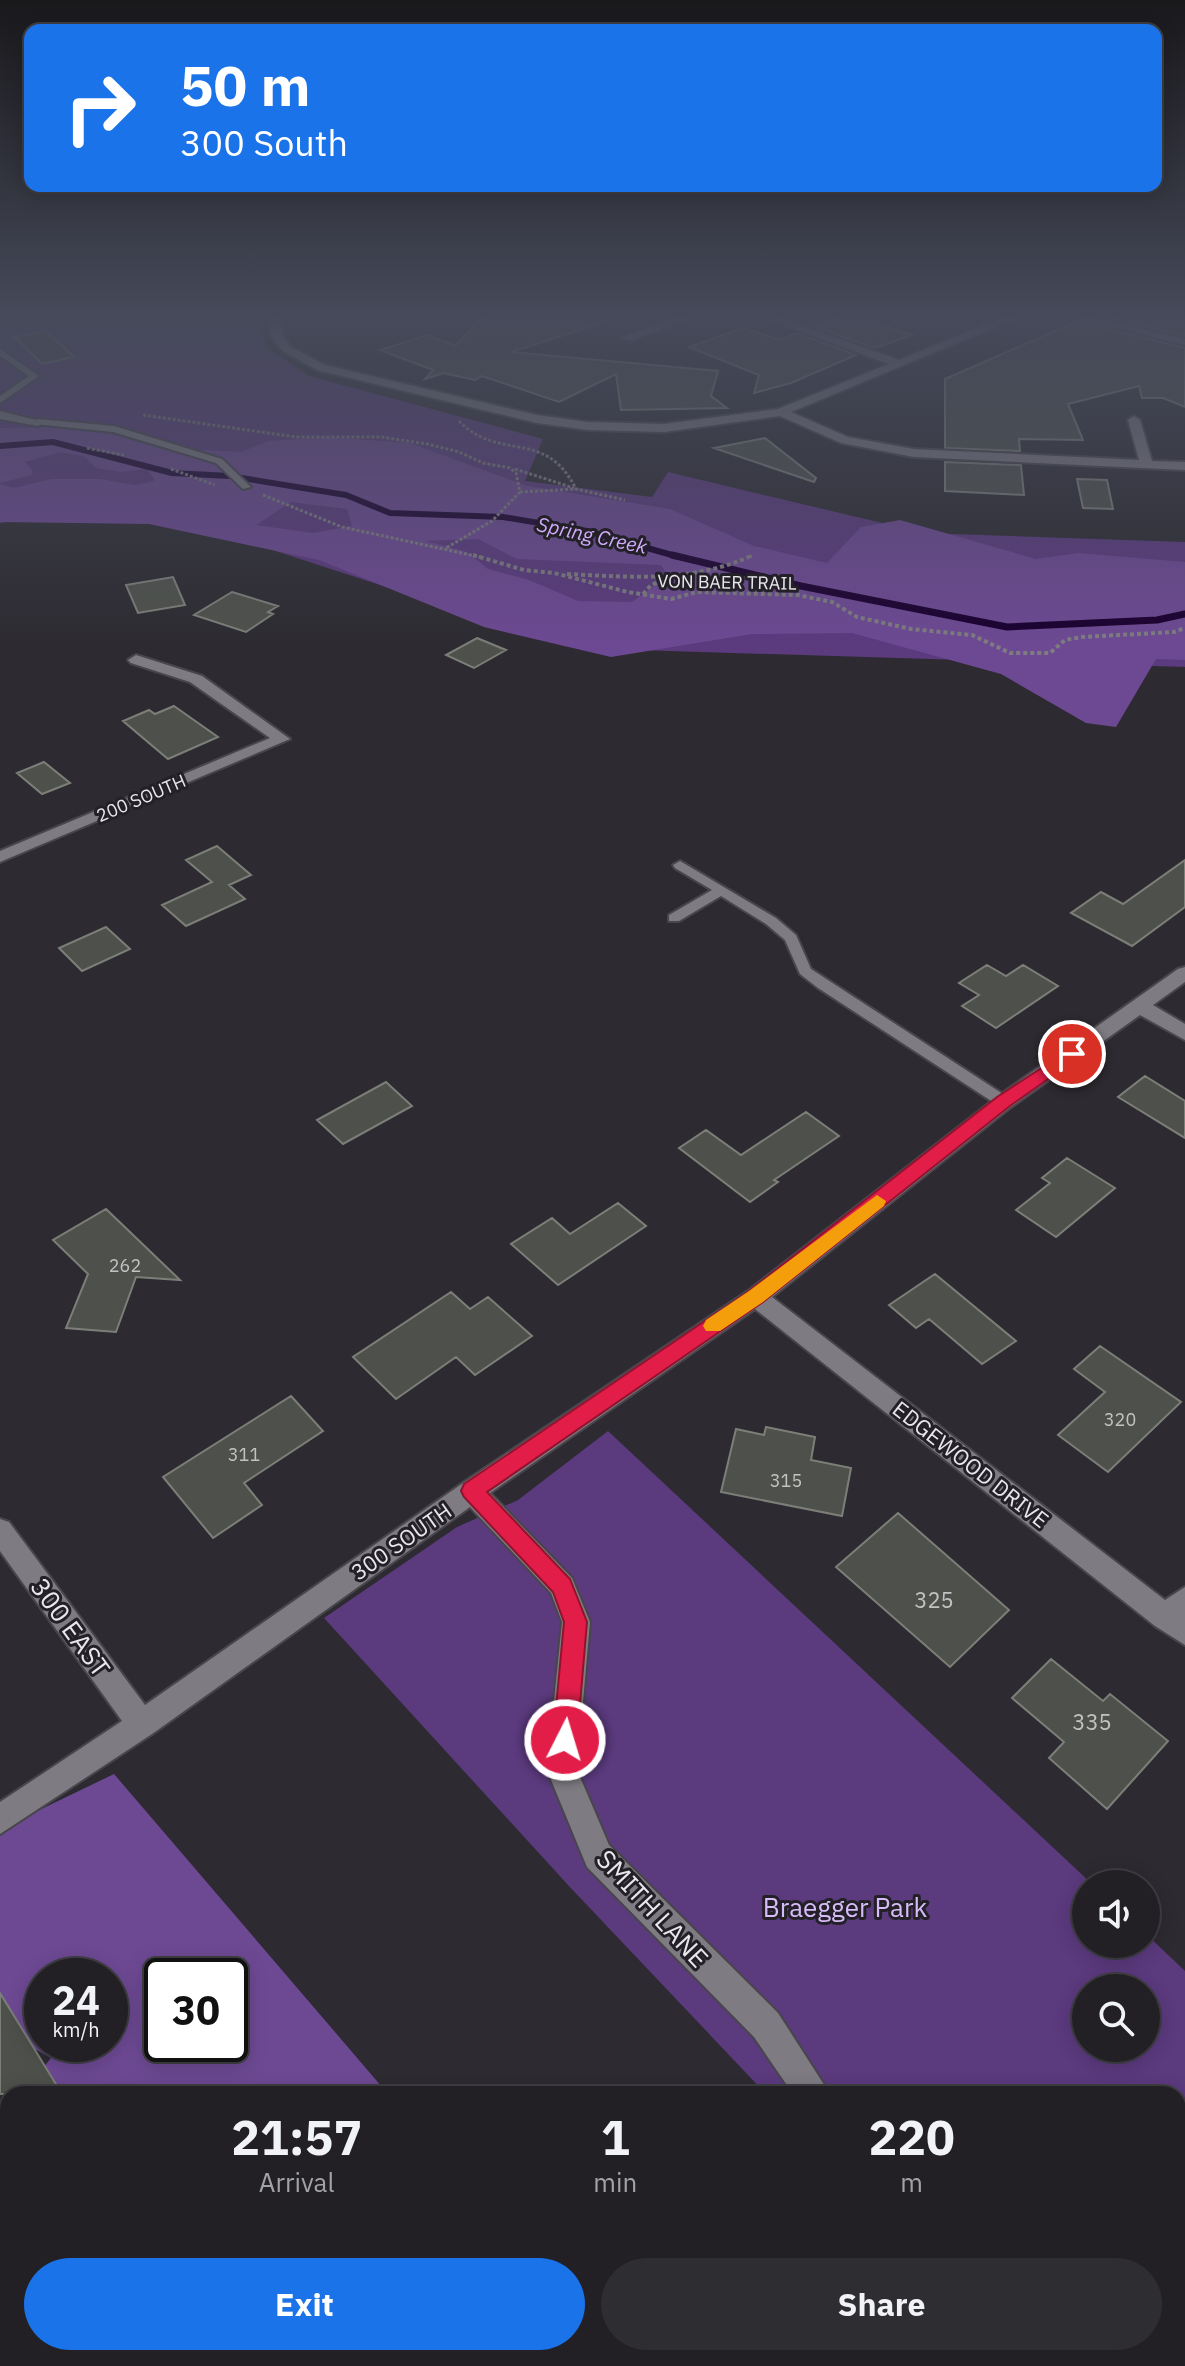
<!DOCTYPE html>
<html lang="en">
<head>
<meta charset="utf-8">
<style>
	:root { --surface:#222025; --page:#2e2d32; --text:#f1f3f6; --muted:#a2a3a7; --line:#3f3e42; --accent:#1a73e8 }
	body { margin:0; font-family:"IBM Plex Sans",sans-serif; background:var(--page); color:var(--text); height:100vh; display:flex; flex-direction:column; font-size:30px; white-space:nowrap }
	* { box-sizing:border-box; margin:0 }
	p { font-size:26px; color:var(--muted) }
	.icon { flex:none; width:44px; height:44px; fill:none; stroke:currentColor; stroke-width:2; stroke-linecap:round; stroke-linejoin:round }
	.map { position:relative; flex:1; overflow:hidden }
	.sheet { position:absolute; left:0px; top:2086px; width:1186px; height:280px; display:flex; flex-direction:column; background:var(--surface); border-radius:24px 24px 0 0; box-shadow:0 4px 20px #0003,0 0 0 2px var(--line) }
	.sheet>* { flex:none }
	.hud { position:absolute; left:24px; top:24px; width:1138px; height:168px; border-radius:16px; box-shadow:0 4px 20px #0003,0 0 0 2px var(--line); background:#1a73e8; color:#fff; overflow:hidden }
	.tools { position:absolute; left:1072px; top:1870px; display:grid; gap:16px }
	.tools a { display:grid; place-items:center; width:88px; height:88px; border-radius:50%; background:var(--surface); box-shadow:0 4px 20px #0003,0 0 0 2px var(--line); font-size:40px }
	.speed { position:absolute; left:24px; top:1958px; display:flex; gap:16px; font-size:40px; font-weight:700; text-align:center }
	.speed>* { display:grid; place-content:center; width:104px; height:104px; border-radius:50%; background:var(--surface); box-shadow:0 4px 20px #0003,0 0 0 2px var(--line); line-height:1 }
	.speed small { font-size:20px; font-weight:400 }
	.speed .limit { border:4px solid #111; border-radius:12px; background:#fff; color:#111 }
	.pin { position:absolute; display:grid; place-items:center; width:68px; height:68px; color:#fff; margin:-34px; border:4px solid #fff; border-radius:50%; box-shadow:0 2px 8px #0007 }
	.me { position:absolute; width:88px; margin:-44px; rotate:5deg; stroke-linejoin:round; filter:drop-shadow(0 0 6px #0008) }
	.turn { display:flex; align-items:center; gap:28px; height:168px; padding:0 24px; font-size:36px }
	.turn .icon { width:104px; height:104px; stroke-width:2.5 }
	.turn b { display:block; font-size:56px; line-height:68px }
	.eta { display:flex; justify-content:space-evenly; align-items:center; height:136px; text-align:center }
	.eta b { font-size:48px; font-weight:700; line-height:56px }
	.primary-button { display:flex; gap:16px; margin-top:auto; padding:16px 24px }
	.primary-button a { flex:1; height:92px; border-radius:48px; background:var(--accent); color:#fff; font-size:32px; font-weight:700; line-height:92px; text-align:center }
	.primary-button a+a { background:var(--page); color:var(--text) }
	.map>svg:first-child { display:block }
	.green { fill:#5b3a7e; fill-rule:evenodd }
	.forest { fill:#6d4993; fill-rule:evenodd }
	.lines { fill:none; stroke-linecap:round; stroke-linejoin:round }
	.stream-far1 { stroke:#1a0030; stroke-width:6 }
	.stream { stroke:#1a0030; stroke-width:7 }
	.building { fill:#4e514b; stroke:#7c7f78; stroke-width:2 }
	.service-casing { stroke:#48464b; stroke-width:4 }
	.minor-casing { stroke:#48464b; stroke-width:4 }
	.path-far1 { stroke:#7e7c81; stroke-width:3; stroke-dasharray:3 2; stroke-linecap:butt }
	.path { stroke:#7e7c81; stroke-width:4; stroke-dasharray:4 3; stroke-linecap:butt }
	.service { fill:#7e7b82; fill-rule:evenodd }
	.minor { fill:#7e7b82; fill-rule:evenodd }
	.route { fill:#e11d48; stroke:#92132f; stroke-width:2 }
	.slow { fill:#f59e0b }
	.labels { text-anchor:middle; dominant-baseline:central; stroke-width:6; stroke-linejoin:round; paint-order:stroke }
	.far-street-label { font-size:18px; fill:#e9e7eb; stroke:#232127 }
	.number-label { font-size:18px; fill:#c2c2c3 }
	.far-water-label { font-size:20px; font-style:italic; fill:#d1acfe; stroke:#232127 }
	.street-label { font-size:22px; fill:#e9e7eb; stroke:#232127 }
	.near-number-label { font-size:22px; fill:#c2c2c3 }
	.near-street-label { font-size:26px; fill:#e9e7eb; stroke:#232127 }
	.near-park-label { font-size:26px; fill:#d7bbf9; stroke:#232127 }
</style>
</head>
<body>
<div class="map">
<svg width="1185" height="2366" viewBox="0 0 1185 2366">
	<rect width="100%" height="100%" fill="#2d2b31"/>
	<!-- green -->
	<path class="green" d="M0 317H255L267 348 309 376 543 439 525 481 652 497 668 472 924 533 1185 542V667L574 648 134 505 0 523Z
		M608 1431 1092 1884H1086V1944H1146V1934L1185 1971V2366H1023L1015 2358H1178V2094H766L568 1885 324 1618 457 1527 518 1500ZM1086 1988H1146V2048H1086Z"/>
	<!-- forest -->
	<path class="forest" d="M83 426 178 449 242 452 268 441 327 437 410 443 527 486 670 509 754 546 827 563 861 527 900 520 1036 559 1078 553 1185 562V660L1156 659 1116 727 1086 723 1001 674 852 633 752 634 611 657 484 627 319 560 149 524 0 522V484L14 488 51 479H100L135 485 155 481 147 469 122 472 96 468 85 457 61 452 25 462 33 471 31 475 0 483V428ZM291 502 347 509 352 526 313 533 256 525ZM478 539 517 559 661 565 668 576 632 602 578 601 529 580 488 569 467 552 426 541Z
		M114 1774 388 2094H22L51 2058 0 2029V1829ZM42 1976H110V2044H42ZM162 1976H230V2044H162Z
		M8 2112V2358H308L303 2366H0V2121Z"/>
	<g class="lines">
		<!-- stream-far1 -->
		<path class="stream-far1" d="M0 446 53 442 172 473 230 476 346 495 390 513 503 517 587 531 679 557"/>
		<!-- stream -->
		<path class="stream" d="M672 555 801 586 1007 627 1157 620 1185 614"/>
	</g>
	<!-- building -->
	<path class="building" d="M483 317H601L602 323 511 352 718 371 711 396 727 408 621 410 616 374 559 402 482 376 475 380 443 373 425 379 433 370 380 350 428 335 455 346Z
		M838 317H858L912 335 875 348 814 327Z
		M1105 317H1185V336Z
		M1078 321 1185 348V407L1163 398H1142L1139 386 1068 404 1083 440 1019 439 1020 451 945 448V379Z
		M743 328 779 340 797 333 856 355 791 383 754 393 759 375 689 347Z
		M46 331 74 357 42 364 15 337Z
		M765 438 816 478 814 482 714 448Z
		M945 462 1021 465 1024 495 945 491Z
		M1077 479 1107 480 1113 509 1083 508Z
		M173 577 185 605 138 613 126 585Z
		M232 592 278 606 268 612 273 614 246 632 194 615Z
		M477 638 506 650 474 668 446 655Z
		M174 706 218 737 168 759 123 721 149 710 155 714Z
		M44 762 70 783 42 794 17 773Z
		M217 846 251 875 229 885 245 899 186 926 162 905 212 882 186 860Z
		M1185 860V907L1132 946 1071 913 1101 892 1123 904Z
		M106 927 130 949 82 971 59 948Z
		M987 965 1006 976 1023 965 1058 986 996 1028 962 1006 979 995 959 983Z
		M1145 1076 1185 1101V1138L1118 1097Z
		M386 1082 412 1106 343 1144 317 1120Z
		M806 1112 839 1136 774 1180 778 1182 750 1202 679 1148 706 1130 741 1155Z
		M1067 1158 1115 1188 1056 1237 1016 1210 1050 1183 1042 1178Z
		M618 1203 646 1226 558 1285 511 1244 552 1218 570 1234Z
		M106 1209 180 1280 136 1277 116 1332 66 1328 88 1274 53 1240Z
		M935 1274 1016 1341 982 1364 929 1319 916 1328 889 1305Z
		M451 1292 470 1309 488 1297 532 1336 475 1375 456 1357 396 1399 353 1357Z
		M1100 1346 1181 1402 1108 1472 1058 1435 1105 1392 1074 1369Z
		M291 1396 323 1431 244 1483 262 1505 213 1538 163 1477Z
		M766 1427 815 1437 811 1460 851 1468 842 1516 721 1492 736 1429 764 1435Z
		M898 1513 1009 1610 950 1667 836 1567Z
		M1051 1659 1103 1701 1110 1694 1168 1741 1107 1809 1049 1758 1064 1742 1012 1698Z
		M0 1993 62 2094H0Z"/>
	<g class="lines">
		<defs>
			<path id="service" d="M0 349 39 376 0 403V396L29 376 0 356Z
				M38 419 114 426 222 459 251 487 243 489 216 463 113 432 35 424V420Z
				M680 861 776 918 796 935 811 969 1009 1098 1012 1102 1009 1106H999L818 988 800 974 785 940 766 924 721 896 679 921H669V915L712 890 675 868 673 865Z"/>
			<path id="minor" d="M269 317H281L283 336 291 347 325 365 537 415 588 422 664 424 778 409 889 364 762 317H778L899 360 1004 317H1019L791 412 848 437 914 449 1139 460 1128 420 1134 416 1140 420 1152 461 1185 462V470L914 457 841 443 780 416 664 432 588 430 537 423 317 370 283 351 271 336Z
				M676 317H692L632 340 622 338Z
				M1073 317H1092L1185 339V345Z
				M0 411 44 422 38 426 0 419Z
				M136 655 202 676 290 739 0 862V851L270 738 190 682 131 663 128 660Z
				M1185 967V982L1153 1005 1185 1024V1040L1140 1015 1011 1107 772 1297 1165 1600 1185 1587V1645L1155 1626 755 1309 490 1493 572 1578 590 1622 577 1770 609 1845 778 2013 830 2094H793L754 2037 587 1867 547 1770 562 1622 551 1593 470 1507 152 1734 0 1834V1802L122 1721 0 1551V1519L9 1522 145 1705 463 1483 748 1291 997 1097 1178 969Z
				M989 2358H1029L1032 2366H992Z"/>
		</defs>
		<!-- service casing -->
		<use href="#service" class="service-casing"/>
		<!-- minor casing -->
		<use href="#minor" class="minor-casing"/>
		<!-- path-far1 -->
		<path class="path-far1" d="M143 415 296 437H381L427 444 459 452 483 463 510 468 516 473 520 492 492 521 446 548
			M459 421C500 463 545 427 576 489
			M87 448 124 455
			M171 469 215 485
			M515 469 574 488
			M520 492 576 489 625 500
			M263 495 342 527 480 557
			M749 557 753 555"/>
		<!-- path -->
		<path class="path" d="M473 555 524 570 554 573 628 592 671 599 697 592 798 595 832 602 857 617 911 629 972 635 1010 653H1050L1065 640 1082 637 1174 632 1185 628
			M567 574C631 577 693 583 753 555
			M643 594 651 585 672 577"/>
		<!-- service -->
		<use href="#service" class="service"/>
		<!-- minor -->
		<use href="#minor" class="minor"/>
	</g>
	<!-- sky -->
	<linearGradient id="sky" x2="0" y2="1"><stop stop-color="#19181b"/><stop offset="0.49" stop-color="#464a5a"/><stop offset="1" stop-color="#464a5a" stop-opacity="0"/></linearGradient>
	<rect width="1185" height="648" fill="url(#sky)"/>
	<!-- route -->
	<path class="route" d="M1072 1048 1080 1054 1078 1058 1010 1106 763 1302 487 1492 570 1579 587 1622 577 1740 573 1748 565 1752 557 1748 553 1740 564 1622 553 1592 464 1497 461 1491 464 1484 749 1291 997 1097Z"/>
	<!-- slow -->
	<path class="slow" d="M877 1195 886 1201 884 1206 763 1302 720 1331H706L703 1326 706 1320 749 1291Z"/>
	<g class="labels">
		<!-- far-street labels -->
		<g class="far-street-label">
			<text transform="translate(727 582) rotate(1)">VON BAER TRAIL</text>
			<text transform="translate(141 798) rotate(-23)">200 SOUTH</text>
		</g>
		<!-- number labels -->
		<g class="number-label">
			<text x="125" y="1265">262</text>
			<text x="1120" y="1419">320</text>
			<text x="244" y="1454">311</text>
			<text x="786" y="1480">315</text>
		</g>
		<!-- far-water labels -->
		<g class="far-water-label">
			<text transform="translate(592 535) rotate(12)">Spring Creek</text>
		</g>
		<!-- street labels -->
		<g class="street-label">
			<text transform="translate(971 1464) rotate(38)">EDGEWOOD DRIVE</text>
			<text transform="translate(401 1541) rotate(-35)">300 SOUTH</text>
		</g>
		<!-- near-number labels -->
		<g class="near-number-label">
			<text x="934" y="1599">325</text>
			<text x="1092" y="1721">335</text>
		</g>
		<!-- near-street labels -->
		<g class="near-street-label">
			<text transform="translate(71 1627) rotate(54)">300 EAST</text>
			<text transform="translate(653 1908) rotate(47)">SMITH LANE</text>
		</g>
		<!-- near-park labels -->
		<g class="near-park-label">
			<text x="845" y="1907">Braegger Park</text>
		</g>
	</g>
</svg>
<div class="tools">
<a><svg class="icon" aria-label="sound" viewBox="0 0 24 24"><path d="M4 9h4l5-4v14l-5-4H4zM17 9q2 3 0 6"/></svg></a>
<a><svg class="icon" aria-label="search" viewBox="0 0 24 24"><circle cx="10" cy="10" r="6"/><path d="M15 15l6 6"/></svg></a>
</div>
<div class="speed"><div>24<small>km/h</small></div><div class="limit">30</div></div>
<div class="pin" style="left:1072px;top:1054px;background:#d93025"><svg class="icon" aria-label="arrive" viewBox="0 0 24 24"><path d="M6 21V4h12l-3 4 3 4H6"/></svg></div>
<svg class="me" style="left:565px;top:1740px" viewBox="-20 -20 40 40"><circle r="17" fill="#e11d48" stroke="#fff" stroke-width="3"/><path d="M0-11L8 9 0 5-8 9z" fill="#fff"/></svg>
<div class="hud">
<div class="turn"><svg class="icon" aria-label="right" viewBox="0 0 24 24"><path d="M7 20v-9h11M14 6l5 5-5 5"/></svg><div><b>50 m</b>300 South</div></div>
</div>
<section class="sheet">
<div class="eta">
<div><b>21:57</b><p>Arrival</p></div>
<div><b>1</b><p>min</p></div>
<div><b>220</b><p>m</p></div>
</div>
<div class="primary-button"><a>Exit</a><a>Share</a></div>
</section>
</div>
</body>
</html>
